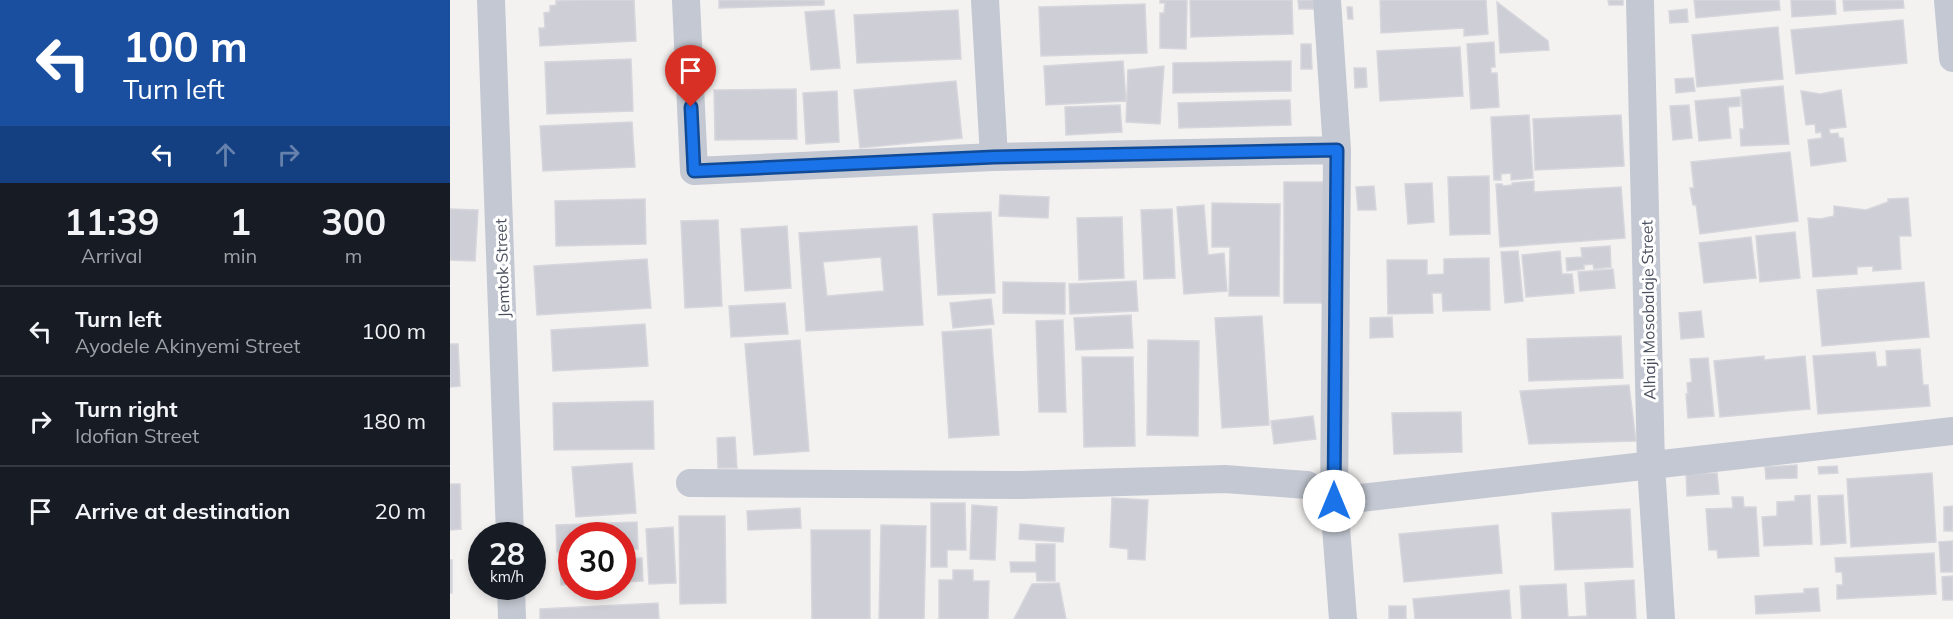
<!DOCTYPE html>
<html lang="en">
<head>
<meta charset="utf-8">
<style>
	:root { --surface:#171b24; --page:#20242c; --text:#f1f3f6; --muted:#9ea1a6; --line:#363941 }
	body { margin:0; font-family:Mulish,sans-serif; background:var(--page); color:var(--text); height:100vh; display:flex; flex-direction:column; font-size:22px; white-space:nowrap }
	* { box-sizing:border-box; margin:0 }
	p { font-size:20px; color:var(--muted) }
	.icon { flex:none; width:33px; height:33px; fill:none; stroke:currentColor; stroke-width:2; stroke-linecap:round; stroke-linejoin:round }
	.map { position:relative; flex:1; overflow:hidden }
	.drawer { display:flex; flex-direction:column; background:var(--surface); width:450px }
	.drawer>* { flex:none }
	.top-card { background:#1a4fa0; color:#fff; overflow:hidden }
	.speed { position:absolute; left:18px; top:522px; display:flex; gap:12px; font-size:30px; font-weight:700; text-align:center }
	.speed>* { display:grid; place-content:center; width:78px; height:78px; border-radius:50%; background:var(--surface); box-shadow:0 3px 9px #0003; line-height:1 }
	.speed small { font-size:15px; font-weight:400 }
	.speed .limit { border:9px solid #d22; background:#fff; color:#111 }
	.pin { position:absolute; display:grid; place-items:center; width:51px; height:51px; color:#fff; margin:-62px -26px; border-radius:50% 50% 50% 0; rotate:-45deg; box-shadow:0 0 6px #0007 }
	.pin .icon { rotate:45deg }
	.me { position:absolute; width:66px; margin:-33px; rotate:0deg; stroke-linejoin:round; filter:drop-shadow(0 0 4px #0008) }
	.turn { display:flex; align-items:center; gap:21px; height:126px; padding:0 24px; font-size:27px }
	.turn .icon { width:78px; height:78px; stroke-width:2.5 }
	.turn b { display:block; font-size:42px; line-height:51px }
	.lanes { display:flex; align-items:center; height:57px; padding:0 24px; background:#0003; justify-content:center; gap:30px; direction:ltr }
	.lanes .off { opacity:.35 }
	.eta { display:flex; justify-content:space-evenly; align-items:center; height:102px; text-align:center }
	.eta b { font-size:36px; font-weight:700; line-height:42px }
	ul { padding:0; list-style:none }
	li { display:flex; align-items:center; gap:18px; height:90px; padding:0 24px; border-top:2px solid var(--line) }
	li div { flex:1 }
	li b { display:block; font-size:22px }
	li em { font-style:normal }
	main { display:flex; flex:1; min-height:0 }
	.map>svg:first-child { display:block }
	.building { fill:#cecfd6; stroke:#d6d6dc; stroke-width:1.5; fill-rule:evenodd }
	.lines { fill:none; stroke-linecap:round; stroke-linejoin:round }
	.minor { stroke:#c3c8d2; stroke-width:28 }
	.route-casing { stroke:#114b97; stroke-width:15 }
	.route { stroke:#1a73e8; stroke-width:10 }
	.labels { text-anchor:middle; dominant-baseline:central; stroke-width:6; stroke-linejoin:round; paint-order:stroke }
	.street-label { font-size:16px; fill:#4a505e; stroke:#fff }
</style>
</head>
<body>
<main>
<section class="drawer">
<div class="top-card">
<div class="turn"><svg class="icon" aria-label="left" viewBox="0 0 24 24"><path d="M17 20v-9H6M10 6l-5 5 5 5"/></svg><div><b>100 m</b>Turn left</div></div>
<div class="lanes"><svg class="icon" aria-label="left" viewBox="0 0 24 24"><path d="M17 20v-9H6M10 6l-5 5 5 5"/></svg><svg class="icon off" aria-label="ahead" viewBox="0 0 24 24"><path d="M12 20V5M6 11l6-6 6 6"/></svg><svg class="icon off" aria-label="right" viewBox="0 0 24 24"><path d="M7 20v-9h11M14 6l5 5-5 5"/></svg></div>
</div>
<div class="eta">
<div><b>11:39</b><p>Arrival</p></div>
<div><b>1</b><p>min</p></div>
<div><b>300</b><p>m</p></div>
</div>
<ul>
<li><svg class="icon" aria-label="left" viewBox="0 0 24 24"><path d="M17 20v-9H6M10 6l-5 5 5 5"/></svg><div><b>Turn left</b><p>Ayodele Akinyemi Street</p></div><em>100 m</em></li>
<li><svg class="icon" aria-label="right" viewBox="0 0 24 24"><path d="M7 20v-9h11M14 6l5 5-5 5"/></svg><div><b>Turn right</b><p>Idofian Street</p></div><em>180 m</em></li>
<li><svg class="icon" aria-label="arrive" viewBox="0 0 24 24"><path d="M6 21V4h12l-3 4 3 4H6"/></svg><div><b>Arrive at destination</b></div><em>20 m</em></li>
</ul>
</section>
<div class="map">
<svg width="1503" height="619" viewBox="0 0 1503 619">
	<rect width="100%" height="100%" fill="#f4f2f1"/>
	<!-- building -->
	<path class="building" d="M131 0H184L186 41 90 46 89 28H95L94 13 100 12V6L106 5V1Z
		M269 0H374V5L269 8Z
		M710 0H737L736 49 710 48V13H714L715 3H710Z
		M740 0H842L843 34 741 37Z
		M848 0H865V9H849Z
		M930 0H1036L1038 34 1014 36V28L931 33Z
		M1158 0H1173V5H1159Z
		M1244 0H1329L1330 10 1246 18Z
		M1341 0H1385L1386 14 1342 17Z
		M1393 0H1453L1454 8 1394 11Z
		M1047 2 1098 41 1099 50 1050 53Z
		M695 4 697 53 591 56 589 7Z
		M897 7H902L903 19H898Z
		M1237 9 1238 22 1220 23 1219 11Z
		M384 10 390 68 361 70 355 12Z
		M508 10 511 59 407 63 404 15Z
		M1453 20 1457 63 1346 74 1341 30Z
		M1328 27 1333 79 1247 87 1242 35Z
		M1044 42 1045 67H1041V73H1047L1049 107 1021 109 1017 44Z
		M851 44H861L862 69H851Z
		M1010 47 1013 96 930 101 927 51Z
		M181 59 183 111 97 114 95 62Z
		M673 61 676 101 596 105 594 66Z
		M841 61V91L723 93V63Z
		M714 66 710 124 676 122 678 70Z
		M904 68H916L917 87 905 88Z
		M1243 78 1245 91 1226 93 1225 79Z
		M506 81 512 138 410 148 404 90Z
		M1333 86 1339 144 1291 146 1290 129H1294L1291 90Z
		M346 89 347 139 265 140 264 90Z
		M1391 90 1396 127 1379 129 1380 134 1388 133 1389 138H1393L1396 161 1361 166 1358 140 1372 138 1371 132 1366 133 1365 124 1356 125 1351 91 1370 94Z
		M387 91 389 142 356 144 353 93Z
		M1290 97V106L1278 107 1281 138 1249 141 1245 101Z
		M840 100 841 125 729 128 728 103Z
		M670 105 672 132 616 135 615 107Z
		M1239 105 1242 138 1223 140 1220 106Z
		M1079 115 1083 178 1061 180V173L1051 174V180H1044L1041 117Z
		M1171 115 1174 166 1085 170 1083 119Z
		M182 122 185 167 93 171 90 126Z
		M1340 152 1348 221 1250 234 1246 205H1243L1240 188H1244L1241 162Z
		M1039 176 1040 234 1000 235 998 177Z
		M1084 181V192L1171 187 1175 238 1050 247 1046 184H1052L1053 186 1062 185V183Z
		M834 182H879V303H834Z
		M982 183 984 222 958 224 955 184Z
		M924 186 926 210H908L906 187Z
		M550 195 599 197 598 218 549 216Z
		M1458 198 1461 236H1449L1451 269 1423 271V266L1407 267V274L1363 277 1358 218 1370 219 1384 216V206L1416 210 1438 202V199Z
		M195 199 196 244 106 246 105 201Z
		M762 203 830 204 829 296H779L780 247H762Z
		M754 205 758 255 774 253 777 291 734 294 727 207Z
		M0 209 28 210 25 261 0 260Z
		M722 209 725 278 694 279 691 210Z
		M541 212 545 293 488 295 483 214Z
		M672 217 674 278 629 280 627 218Z
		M268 220 272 306 235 308 231 221Z
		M337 226 341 288 295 291 291 229Z
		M467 226 473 325 356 331 349 233ZM431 257 434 291 377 296 373 262Z
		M1345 232 1350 278 1310 282 1306 236Z
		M1301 237 1306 278 1254 283 1249 243Z
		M1160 246 1161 267 1144 269 1143 264 1134 265V269L1117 271 1116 258 1132 257 1131 248Z
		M1068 251 1073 301 1055 303 1051 252Z
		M1110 251 1112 274H1122L1124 293 1076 297 1072 255Z
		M1039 258 1040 310 993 311 992 293H982L983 313 938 314 937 260H977V275L994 274V259Z
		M197 259 201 308 87 315 84 266Z
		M1163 269 1165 288 1130 291 1128 272Z
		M686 281 688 311 620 314 619 284Z
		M553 282 615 283V314L553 313Z
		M1474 282 1479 337 1372 346 1367 290Z
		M541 299 544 324 503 328 500 303Z
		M335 303 338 334 281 337 279 306Z
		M1251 311 1254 337 1231 339 1229 313Z
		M681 315 683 348 626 350 624 318Z
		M812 316 819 425 772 428 765 318Z
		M942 317 943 337 920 338V318Z
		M613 320 616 412H589L586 321Z
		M195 324 198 366 103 371 101 330Z
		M541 329 549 435 499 438 492 332Z
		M1171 336 1173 378 1079 381 1077 339Z
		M350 340 359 451 304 455 295 344Z
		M698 340 749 341 748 436 697 435Z
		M0 344H8L10 386 0 387Z
		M1470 349 1473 385H1478L1480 406 1368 414 1363 356 1425 352 1427 367 1437 366 1436 351Z
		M1314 356V360L1355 356 1360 409 1270 417 1264 361Z
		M632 357H683L685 446 634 447Z
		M1258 358 1264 416 1238 418 1236 394H1238L1237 383 1242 382 1240 359Z
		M1179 385 1186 441 1079 444 1070 391Z
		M203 401 204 449 104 450 103 403Z
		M1011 412 1012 452 944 454 942 413Z
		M863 416 866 439 824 444 821 421Z
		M285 437 287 468H268L267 438Z
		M182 463 186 513 126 517 122 467Z
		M1347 465V478L1316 479 1315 467Z
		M1387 466 1388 473 1369 474 1368 467Z
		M1267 473 1269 494 1237 496 1236 474Z
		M1482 473 1486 542 1401 547 1397 479Z
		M0 484H10L11 529 0 530Z
		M1360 495 1362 544 1314 546 1312 517 1327 516V502L1345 501V496Z
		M1393 495 1396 543 1371 545 1368 496Z
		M1282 497H1293L1294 507H1306L1309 556 1268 558 1267 550H1259L1256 509 1283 508Z
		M662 498 698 500 695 560 678 559V549L660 547Z
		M481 503H515L516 550H497V567H481Z
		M522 505 547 507 545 560 520 559Z
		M1503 506V531H1494V507Z
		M350 508 351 528 298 530 297 511Z
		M1180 509 1183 567 1105 570 1102 513Z
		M229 516H275L276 603 230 604Z
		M187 522 188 549 172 550V536H122V552H107L106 525Z
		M570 524 614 528 613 542 569 539Z
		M431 525 476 526 474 619H429Z
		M1048 525 1052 573 954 582 949 534Z
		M223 527 226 583 199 584 196 529Z
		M361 530H420V619H362Z
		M1503 541V572H1491L1489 542Z
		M586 544H605V581H587L586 572H561L560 562H586Z
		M1484 553 1486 594 1387 599V585H1393L1392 572H1386L1385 558Z
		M192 558 193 581 172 582V559Z
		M0 560H2V593H0Z
		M110 561H122V584L111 585Z
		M503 570H523V581H539L538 619H489V580H503Z
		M1503 576V600H1493L1492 577Z
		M1184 580 1186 619H1072L1070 586 1116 584 1118 617 1137 616 1135 583Z
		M609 583 616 619H564L582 584Z
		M1368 588 1370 611 1306 614 1305 596 1354 593V589Z
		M1059 590 1061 619H965L963 599Z
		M208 603 209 619H90V609Z
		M939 606H956V619H939Z"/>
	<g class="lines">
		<!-- minor -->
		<path class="minor" d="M41 0 60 536
			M236 0 244 171 544 157 887 150
			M535 0 544 157
			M877 0 887 150 884 501 893 619
			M1190 0 1201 466 1211 619
			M1498 0 1503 58
			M240 483 571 485 775 479 857 485 884 501 1503 431
			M61 586 62 619"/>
	</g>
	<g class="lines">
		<defs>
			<path id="route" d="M241 107 244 171 544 157 887 150 884 501"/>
		</defs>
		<!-- route casing -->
		<use href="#route" class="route-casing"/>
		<!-- route -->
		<use href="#route" class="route"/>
	</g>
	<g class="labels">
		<!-- street labels -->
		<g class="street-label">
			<text transform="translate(52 268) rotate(-92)">Jemtok Street</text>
			<text transform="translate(1198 310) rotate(-91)">Alhaji Mosobalaje Street</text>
		</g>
	</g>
</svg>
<div class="speed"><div>28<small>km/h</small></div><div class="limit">30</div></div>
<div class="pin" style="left:241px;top:107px;background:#d93025"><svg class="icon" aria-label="arrive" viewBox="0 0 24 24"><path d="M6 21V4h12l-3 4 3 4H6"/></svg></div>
<svg class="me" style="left:884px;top:501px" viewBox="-20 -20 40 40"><circle r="19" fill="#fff"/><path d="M0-13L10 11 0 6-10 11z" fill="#1a73e8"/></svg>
</div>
</main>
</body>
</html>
